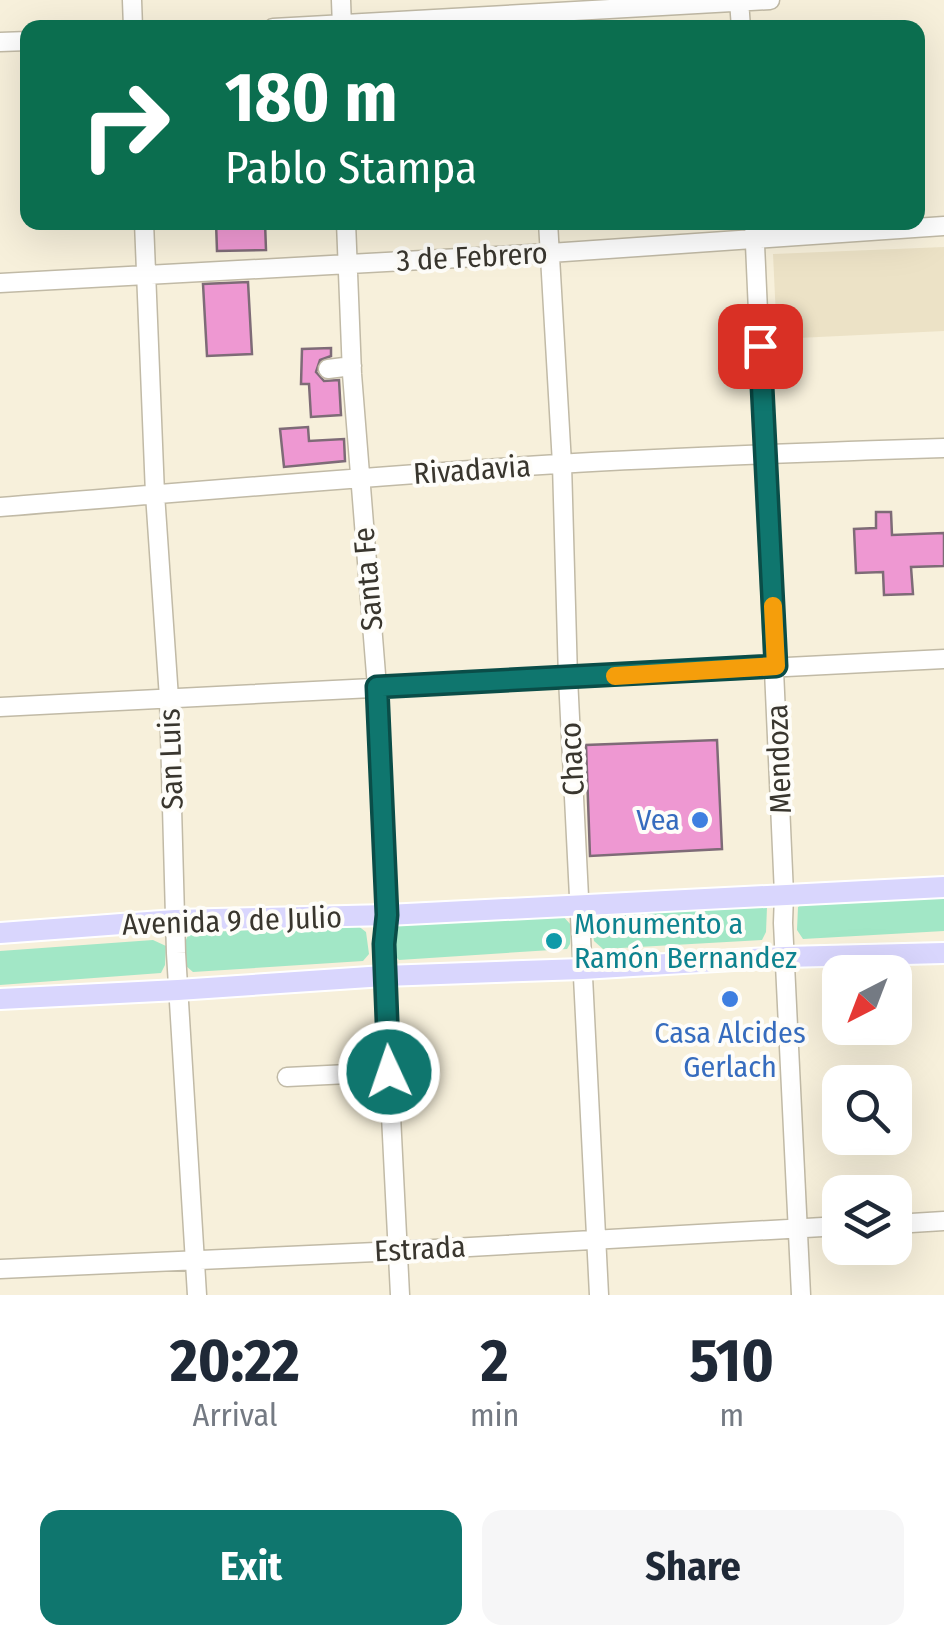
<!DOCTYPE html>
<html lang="en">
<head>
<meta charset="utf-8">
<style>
	:root { --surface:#fff; --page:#f6f6f7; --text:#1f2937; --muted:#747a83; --accent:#0f766e }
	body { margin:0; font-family:"Fira Sans Condensed",sans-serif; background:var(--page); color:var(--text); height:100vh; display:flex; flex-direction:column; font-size:38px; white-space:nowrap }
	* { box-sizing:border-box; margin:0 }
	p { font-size:32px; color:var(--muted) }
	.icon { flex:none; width:55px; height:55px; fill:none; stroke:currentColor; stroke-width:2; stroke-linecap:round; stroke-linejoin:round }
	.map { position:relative; height:1295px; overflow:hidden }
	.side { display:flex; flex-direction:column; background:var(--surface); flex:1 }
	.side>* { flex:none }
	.guide { position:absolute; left:20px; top:20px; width:905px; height:210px; border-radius:20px; box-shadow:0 10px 40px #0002; background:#0b6e4f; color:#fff; overflow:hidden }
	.needle { width:65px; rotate:222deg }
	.tools { position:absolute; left:822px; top:955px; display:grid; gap:20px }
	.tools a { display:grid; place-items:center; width:90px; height:90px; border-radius:20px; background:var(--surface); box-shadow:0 10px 40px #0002; font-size:50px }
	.pin { position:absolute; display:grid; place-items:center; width:85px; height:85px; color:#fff; margin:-42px; border-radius:20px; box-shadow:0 5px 15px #0006 }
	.me { position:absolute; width:110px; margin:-55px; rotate:357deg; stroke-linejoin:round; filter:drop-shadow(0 0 8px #0008) }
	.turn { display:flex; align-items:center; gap:35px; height:210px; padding:0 40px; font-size:45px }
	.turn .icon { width:130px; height:130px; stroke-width:2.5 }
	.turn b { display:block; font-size:70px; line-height:85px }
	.eta { display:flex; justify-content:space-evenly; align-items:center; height:170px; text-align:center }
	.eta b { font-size:60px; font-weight:700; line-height:70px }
	.button { display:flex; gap:20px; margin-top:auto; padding:20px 40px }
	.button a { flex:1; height:115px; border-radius:20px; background:var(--accent); color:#fff; font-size:40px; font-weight:700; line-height:115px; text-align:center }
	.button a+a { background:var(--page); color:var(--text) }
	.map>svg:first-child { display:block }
	.built { fill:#ece2c6 }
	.green { fill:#a2e7c6 }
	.building { fill:#ee98d2; stroke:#7e6b77; stroke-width:2.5 }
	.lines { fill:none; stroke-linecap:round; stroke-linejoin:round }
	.minor-casing { stroke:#c1baa6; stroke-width:21 }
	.major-casing { stroke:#fff; stroke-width:24 }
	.minor { stroke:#fff; stroke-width:18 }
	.major { stroke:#d9d6fd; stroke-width:20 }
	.route-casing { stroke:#0a4d48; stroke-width:25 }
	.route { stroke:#0f766e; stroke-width:18 }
	.slow { stroke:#f59e0b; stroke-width:18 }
	.shop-dot { fill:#3f7fe0; stroke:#fefdf9; stroke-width:4 }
	.culture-dot { fill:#0f9aa8; stroke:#fefdf9; stroke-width:4 }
	.labels { text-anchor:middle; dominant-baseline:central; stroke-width:8; stroke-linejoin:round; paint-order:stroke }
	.street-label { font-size:30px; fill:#39362e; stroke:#fefdf9 }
	.shop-label { font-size:30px; fill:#366cbe; stroke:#fefdf9; text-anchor:end }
	.culture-label { font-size:30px; fill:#0d838f; stroke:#fefdf9; text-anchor:start }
</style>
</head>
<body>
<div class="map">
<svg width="944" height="1295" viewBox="0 0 944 1295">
	<rect width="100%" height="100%" fill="#f7f0db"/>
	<!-- built -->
	<path class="built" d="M944 247V331L777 339 773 254Z"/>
	<!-- green -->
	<path class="green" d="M944 893V931L803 939 797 930 798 907 805 902Z
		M758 904 767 907 766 932 762 940 603 949 594 941 591 921 598 909Z
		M562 915 571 925 570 944 567 949 399 960 390 951 391 936 398 919Z
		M357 925 366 932 369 954 363 961 193 972 186 966 185 942 189 933Z
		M153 940 166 946 165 965 161 973 0 985V951Z"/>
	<!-- building -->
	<path class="building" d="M216 222H265L266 250 217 251Z
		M248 282 252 354 207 356 203 284Z
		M331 348V356L320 360 316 372 324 381 339 380 341 415 311 417 309 384H301L302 349Z
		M308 427 309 441 344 439 345 461 284 467 280 429Z
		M876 512H891L892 535 944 533V566L911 567 913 594 884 595 883 572 856 573 854 529 876 528Z
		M717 740 722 849 590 856 586 745Z"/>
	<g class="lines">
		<defs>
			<path id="minor" d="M132 0 133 28
				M341 0 342 28
				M739 0 741 28
				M273 28 770 0
				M0 42 28 41
				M144 222 155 494 169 698 176 953 197 1295
				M346 222 352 374 377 687 387 915 384 944V976L400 1295
				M548 222 562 464 568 678 599 1295
				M754 222 784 894 783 923 801 1295
				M0 283 550 253 944 226
				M328 369 352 366
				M0 507C186 492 372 476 558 464 687 456 815 452 944 448
				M0 707 944 659
				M287 1077 389 1072
				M895 1224 944 1221
				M0 1269 398 1251 840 1226"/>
			<path id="major" d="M0 933 175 920 387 915 944 887
				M0 999 178 990 384 976 582 969 785 957 944 953"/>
		</defs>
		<!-- minor casing -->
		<use href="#minor" class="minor-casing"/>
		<!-- major casing -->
		<use href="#major" class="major-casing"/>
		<!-- minor -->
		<use href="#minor" class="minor"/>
		<!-- major -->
		<use href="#major" class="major"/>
	</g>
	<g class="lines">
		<defs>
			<path id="route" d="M389 1072 384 944 387 915 377 687 776 666 760 346"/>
		</defs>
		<!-- route casing -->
		<use href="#route" class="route-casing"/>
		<!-- route -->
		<use href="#route" class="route"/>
		<!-- slow -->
		<path class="slow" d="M615 676 776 666 773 606"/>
	</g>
	<!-- markers -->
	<g class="shop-dot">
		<circle cx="700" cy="820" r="10"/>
		<circle cx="730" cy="999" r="10"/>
	</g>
	<circle class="culture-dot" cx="554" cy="941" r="10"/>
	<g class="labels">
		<!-- street labels -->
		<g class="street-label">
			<text transform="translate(472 257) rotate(-3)">3 de Febrero</text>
			<text transform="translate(472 470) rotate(-4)">Rivadavia</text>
			<text transform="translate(368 579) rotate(-95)">Santa Fe</text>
			<text transform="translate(171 759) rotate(-92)">San Luis</text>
			<text transform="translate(572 759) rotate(-93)">Chaco</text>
			<text transform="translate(779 759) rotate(-92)">Mendoza</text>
			<text transform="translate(232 921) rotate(-2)">Avenida 9 de Julio</text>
			<text transform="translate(420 1249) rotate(-3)">Estrada</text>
		</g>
		<!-- shop labels -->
		<g class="shop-label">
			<text x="680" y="820">Vea</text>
			<text x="730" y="1033" text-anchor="middle">Casa Alcides<tspan x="730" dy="34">Gerlach</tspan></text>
		</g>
		<!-- culture labels -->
		<g class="culture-label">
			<text x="574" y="924">Monumento a<tspan x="574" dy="34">Ramón Bernandez</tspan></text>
		</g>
	</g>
</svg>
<div class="tools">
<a><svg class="needle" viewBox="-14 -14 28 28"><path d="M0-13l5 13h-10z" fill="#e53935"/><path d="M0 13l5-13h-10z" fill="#747a83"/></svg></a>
<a><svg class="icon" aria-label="search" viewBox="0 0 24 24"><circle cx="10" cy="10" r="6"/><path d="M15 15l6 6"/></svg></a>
<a><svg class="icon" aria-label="layers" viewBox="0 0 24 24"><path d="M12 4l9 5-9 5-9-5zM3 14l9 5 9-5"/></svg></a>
</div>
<div class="pin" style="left:760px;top:346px;background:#d93025"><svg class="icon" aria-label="arrive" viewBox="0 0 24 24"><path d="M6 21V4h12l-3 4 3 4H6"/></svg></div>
<svg class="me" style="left:389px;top:1072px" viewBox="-20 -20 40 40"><circle r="17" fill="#0f766e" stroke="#fff" stroke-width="3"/><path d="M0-11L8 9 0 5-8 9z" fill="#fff"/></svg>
<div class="guide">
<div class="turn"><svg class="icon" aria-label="right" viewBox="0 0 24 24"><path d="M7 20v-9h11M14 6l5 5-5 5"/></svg><div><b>180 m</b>Pablo Stampa</div></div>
</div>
</div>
<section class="side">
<div class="eta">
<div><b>20:22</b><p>Arrival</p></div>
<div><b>2</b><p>min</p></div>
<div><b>510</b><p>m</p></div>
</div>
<div class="button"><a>Exit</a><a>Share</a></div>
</section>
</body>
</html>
